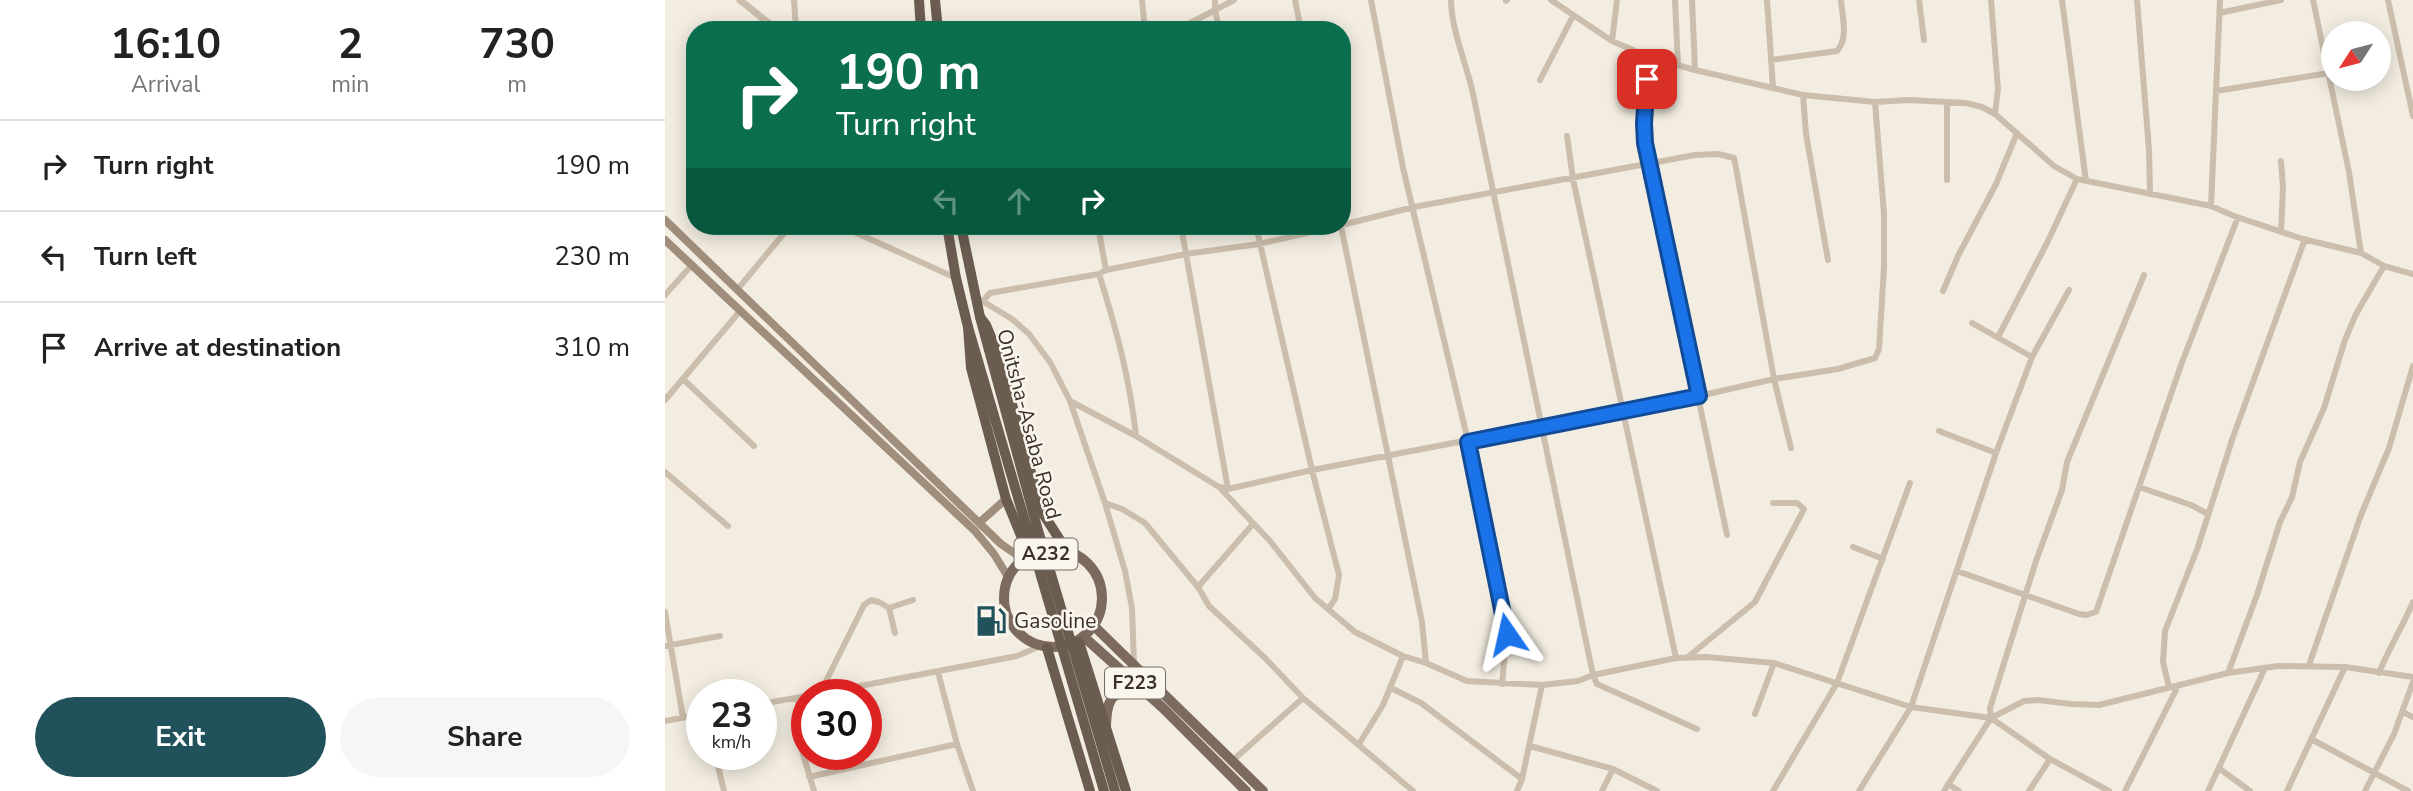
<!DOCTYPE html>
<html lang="en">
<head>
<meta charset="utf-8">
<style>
	:root { --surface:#fff; --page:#f6f6f6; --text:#222; --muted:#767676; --line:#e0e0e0; --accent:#21515b }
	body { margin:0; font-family:"Nunito Sans",sans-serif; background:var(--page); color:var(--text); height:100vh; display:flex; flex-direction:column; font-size:26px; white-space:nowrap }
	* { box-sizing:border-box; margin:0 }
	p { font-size:23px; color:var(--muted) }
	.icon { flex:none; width:38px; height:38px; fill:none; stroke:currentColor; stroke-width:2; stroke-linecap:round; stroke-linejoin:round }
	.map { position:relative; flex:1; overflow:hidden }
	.drawer { display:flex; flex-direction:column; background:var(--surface); width:665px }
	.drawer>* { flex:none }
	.top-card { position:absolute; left:21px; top:21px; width:665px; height:214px; border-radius:28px; box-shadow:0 4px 18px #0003; background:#0b6e4f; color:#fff; overflow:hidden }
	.needle { width:46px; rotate:234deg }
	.tools { position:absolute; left:1656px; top:21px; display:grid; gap:14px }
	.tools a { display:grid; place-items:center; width:70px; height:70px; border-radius:50%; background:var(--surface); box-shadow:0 4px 18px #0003; font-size:35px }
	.speed { position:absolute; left:21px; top:679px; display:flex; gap:14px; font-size:35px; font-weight:700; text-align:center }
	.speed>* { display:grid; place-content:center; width:91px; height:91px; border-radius:50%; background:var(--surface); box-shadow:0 4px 18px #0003; line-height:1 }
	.speed small { font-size:18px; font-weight:400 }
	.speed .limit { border:10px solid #d22; background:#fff; color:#111 }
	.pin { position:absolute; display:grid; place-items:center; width:60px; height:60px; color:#fff; margin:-30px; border-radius:14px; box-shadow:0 4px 10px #0006 }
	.me { position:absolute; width:77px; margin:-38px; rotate:349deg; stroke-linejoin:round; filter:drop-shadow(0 0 5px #0008) }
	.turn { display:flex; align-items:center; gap:24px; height:147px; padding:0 35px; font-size:32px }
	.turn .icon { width:91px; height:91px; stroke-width:2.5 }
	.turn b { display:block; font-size:49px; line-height:60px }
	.lanes { display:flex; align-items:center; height:66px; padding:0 35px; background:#0003; justify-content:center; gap:35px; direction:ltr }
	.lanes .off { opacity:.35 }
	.eta { display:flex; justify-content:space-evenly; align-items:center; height:119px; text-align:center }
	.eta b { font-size:42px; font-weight:700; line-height:49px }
	.primary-button { display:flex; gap:14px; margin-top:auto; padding:14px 35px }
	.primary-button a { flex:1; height:80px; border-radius:42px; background:var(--accent); color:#fff; font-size:28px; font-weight:700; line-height:80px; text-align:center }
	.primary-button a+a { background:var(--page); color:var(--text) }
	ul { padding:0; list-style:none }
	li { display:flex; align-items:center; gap:21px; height:91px; padding:0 35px; border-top:2px solid var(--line) }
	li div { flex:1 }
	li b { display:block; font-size:26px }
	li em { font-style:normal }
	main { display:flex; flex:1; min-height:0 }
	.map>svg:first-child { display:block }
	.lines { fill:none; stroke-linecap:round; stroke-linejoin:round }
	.minor { stroke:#ccbeac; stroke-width:6 }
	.tertiary { stroke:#ccbeac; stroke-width:7 }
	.secondary { stroke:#a08e7d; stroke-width:8 }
	.primary { stroke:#7b6a5d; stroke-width:10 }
	.trunk { stroke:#6b5c50; stroke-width:10 }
	.trunk-bridge { stroke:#6b5c50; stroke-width:10 }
	.route-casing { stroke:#114b97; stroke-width:18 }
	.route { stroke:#1a73e8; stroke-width:12 }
	.labels { text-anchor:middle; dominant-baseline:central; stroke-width:5; stroke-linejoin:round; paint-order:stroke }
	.shield { fill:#faf6ee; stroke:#746c66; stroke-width:2 }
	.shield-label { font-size:19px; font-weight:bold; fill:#3a312b }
	.street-label { font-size:21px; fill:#3a312b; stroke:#faf6ee }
	.poi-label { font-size:21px; fill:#3a312b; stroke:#faf6ee; text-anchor:start }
</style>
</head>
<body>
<main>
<section class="drawer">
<div class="eta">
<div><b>16:10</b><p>Arrival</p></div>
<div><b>2</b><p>min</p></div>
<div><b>730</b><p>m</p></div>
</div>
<ul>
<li><svg class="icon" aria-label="right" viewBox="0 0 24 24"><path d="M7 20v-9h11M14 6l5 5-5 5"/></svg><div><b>Turn right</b></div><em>190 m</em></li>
<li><svg class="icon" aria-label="left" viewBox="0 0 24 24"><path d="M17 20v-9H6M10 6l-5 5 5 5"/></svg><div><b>Turn left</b></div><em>230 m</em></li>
<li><svg class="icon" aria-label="arrive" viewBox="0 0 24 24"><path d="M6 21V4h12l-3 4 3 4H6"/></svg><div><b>Arrive at destination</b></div><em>310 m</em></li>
</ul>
<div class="primary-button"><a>Exit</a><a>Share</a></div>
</section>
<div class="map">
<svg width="1748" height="791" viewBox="0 0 1748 791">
	<rect width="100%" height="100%" fill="#f3ede1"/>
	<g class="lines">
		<!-- minor -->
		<path class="minor" d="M129 0 131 30
			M477 0 480 30
			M550 0V9L554 30
			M630 0 636 30
			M706 0 738 168 803 441 840 627 841 642 837 684
			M786 0C786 27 800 61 807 89L928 675 932 684 1032 729
			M886 0 947 41 984 57 1030 70 1138 95 1210 102 1243 100 1301 103 1317 107 1330 114 1389 166 1412 179 1546 206 1569 216 1638 239 1696 253 1719 266 1748 274
			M1010 0 1013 65
			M1027 0 1030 70
			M1102 0 1108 87
			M1254 0 1259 40
			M1326 0 1333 89 1330 114
			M1397 0 1421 181
			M1472 0 1484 150 1485 194
			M1648 0 1684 172 1696 253
			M1723 0 1748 116
			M841 1 842 0
			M1554 13 1616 0
			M512 30 569 0
			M947 41 952 0
			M984 57 979 123 980 143 1062 535
			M1106 60 1172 51C1184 38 1177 16 1176 0
			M875 80 908 16
			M1551 91 1664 73
			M1138 95 1141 134 1163 260
			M902 136 908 179 1011 658
			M1616 161 1618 187 1616 232
			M1282 180V102
			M1546 206 1555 0
			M677 225 749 207 1030 155 1053 154 1069 158 1071 168 1109 379 1126 448
			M180 226 185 230 291 278
			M433 226 441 270
			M516 226 563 489
			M591 226 647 470 674 575 670 599 663 609
			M676 226 757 622 761 663
			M434 274C451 328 465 379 471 436
			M72 290 125 226
			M1278 291 1293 256 1331 184 1352 133
			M0 295 26 266
			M309 296 347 319 364 334 385 362 405 401 471 436 554 487 605 541 650 598 690 632 738 656 761 663 802 681 877 685 913 681 928 675 1011 658 1041 657 1109 663 1246 707 1326 718 1385 759 1444 791
			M318 301 325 293 434 274 441 270 521 254 594 244 673 226
			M1307 323 1367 357
			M1333 337 1382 243 1412 179
			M18 379 89 446
			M0 400 75 311
			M405 401 440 503 457 509 480 523 533 587 544 606 600 658 638 698 748 791
			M1274 431 1331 453
			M0 472 63 526
			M555 487 563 489 647 470 1034 396 1109 379 1173 369 1210 358 1214 349 1219 267V214L1210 102
			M1474 487 1526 505 1543 514
			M440 503 460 571 467 608 469 664
			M1188 547 1218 559
			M1292 571 1414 614 1421 615 1431 612 1516 365 1573 217
			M533 587 588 524
			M224 608 248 600
			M0 612 18 718
			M0 646 55 636
			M1023 657 1090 602 1139 509 1132 503H1108
			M1644 665 1696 515 1724 448 1748 366
			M273 672 292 744 308 791
			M1563 673 1592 595 1615 522 1627 497 1635 462 1659 408 1680 340 1691 314 1719 266
			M1714 673C1724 648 1738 626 1748 602
			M1504 687 1498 662 1500 631 1533 547 1568 437 1640 239
			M726 688 756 703 857 779
			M155 693 199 605 206 600 214 602 224 608 230 633
			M148 695 352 656 375 646
			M133 698 135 744 149 791
			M96 704 142 696
			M1738 712 1748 717
			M1090 714 1109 663
			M1326 718 1325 708 1371 561 1397 490 1402 462 1479 275
			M0 721 37 714
			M1648 740 1743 791
			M694 744 718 705 738 656
			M865 746 948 769 992 791
			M50 754 59 791
			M567 761 638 698
			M1555 769 1585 791
			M144 777 292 744
			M1283 784 1294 791
			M852 791 857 779 877 685
			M937 791 948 769
			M1108 791 1172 683 1245 483
			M1194 791 1246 707 1331 453 1367 357 1404 290
			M1279 791 1326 718 1359 701 1373 700 1406 704 1434 705 1563 673 1613 666 1680 667 1748 677
			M1364 791 1385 759
			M1460 791 1513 686
			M1543 791 1600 668
			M1622 791 1680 667
			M1700 791 1729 734 1748 682"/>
		<!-- tertiary -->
		<path class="tertiary" d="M75 0 112 30"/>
		<!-- secondary -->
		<path class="secondary" d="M0 220 336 544 358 559
			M0 240 310 531 329 554 343 577
			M315 522 341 499"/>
		<!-- primary -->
		<path class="primary" d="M339 598a49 49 0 1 1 98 0a49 49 0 1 1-98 0Z
			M429 626 598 791
			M419 637 498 708 581 791
			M441 726C442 696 447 692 476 689"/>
		<!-- trunk -->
		<path class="trunk" d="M254 0 256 30
			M270 0 273 30
			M282 226 291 278 303 327 306 368 341 499 364 555
			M296 226 315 317 321 325 333 354 377 512 402 551
			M414 642 461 791
			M382 648 425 791"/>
		<!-- trunk-bridge -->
		<path class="trunk-bridge" d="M315 317 372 527 450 791
			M303 327 439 791"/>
	</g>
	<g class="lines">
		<defs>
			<path id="route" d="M842 634 803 442 1034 396 980 143 979 123 982 79"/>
		</defs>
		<!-- route casing -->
		<use href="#route" class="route-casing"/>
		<!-- route -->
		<use href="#route" class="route"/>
	</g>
	<!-- icons -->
	<defs>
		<symbol id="fuel-bare" viewBox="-9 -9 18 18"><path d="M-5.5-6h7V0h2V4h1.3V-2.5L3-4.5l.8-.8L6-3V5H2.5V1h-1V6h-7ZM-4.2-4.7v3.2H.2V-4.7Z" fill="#21515b" stroke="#faf6ee" stroke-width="2.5" paint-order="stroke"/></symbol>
	</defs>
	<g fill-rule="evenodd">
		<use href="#fuel-bare" x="304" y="599" width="44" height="44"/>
	</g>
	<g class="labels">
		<!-- shield labels -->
		<g class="shield">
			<rect x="349.5" y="538.5" width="63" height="31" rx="5"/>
			<rect x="440" y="667.5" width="60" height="31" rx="5"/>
		</g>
		<g class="shield-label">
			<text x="381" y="554">A232</text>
			<text x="470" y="683">F223</text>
		</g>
		<!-- street labels -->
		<g class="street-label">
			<text transform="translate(364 424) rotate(75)">Onitsha-Asaba Road</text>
		</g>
		<!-- poi labels -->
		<g class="poi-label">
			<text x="349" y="621">Gasoline</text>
		</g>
	</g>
</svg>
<div class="tools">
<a><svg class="needle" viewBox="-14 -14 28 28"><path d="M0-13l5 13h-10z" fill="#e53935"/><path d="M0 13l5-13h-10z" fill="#767676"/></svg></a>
</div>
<div class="speed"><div>23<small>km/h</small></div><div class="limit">30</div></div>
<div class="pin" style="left:982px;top:79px;background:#d93025"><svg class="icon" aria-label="arrive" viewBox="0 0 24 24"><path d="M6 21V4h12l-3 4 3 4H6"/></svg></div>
<svg class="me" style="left:842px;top:634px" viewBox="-20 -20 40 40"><path d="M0-17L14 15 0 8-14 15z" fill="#1a73e8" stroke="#fff" stroke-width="4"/></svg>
<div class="top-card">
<div class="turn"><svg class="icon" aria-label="right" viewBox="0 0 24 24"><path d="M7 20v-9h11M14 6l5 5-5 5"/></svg><div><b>190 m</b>Turn right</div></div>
<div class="lanes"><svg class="icon off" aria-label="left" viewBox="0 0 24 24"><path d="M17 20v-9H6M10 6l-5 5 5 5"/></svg><svg class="icon off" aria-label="ahead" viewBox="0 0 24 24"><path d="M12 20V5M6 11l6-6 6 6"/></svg><svg class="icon" aria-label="right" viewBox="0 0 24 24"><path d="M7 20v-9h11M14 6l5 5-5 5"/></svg></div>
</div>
</div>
</main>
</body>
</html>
